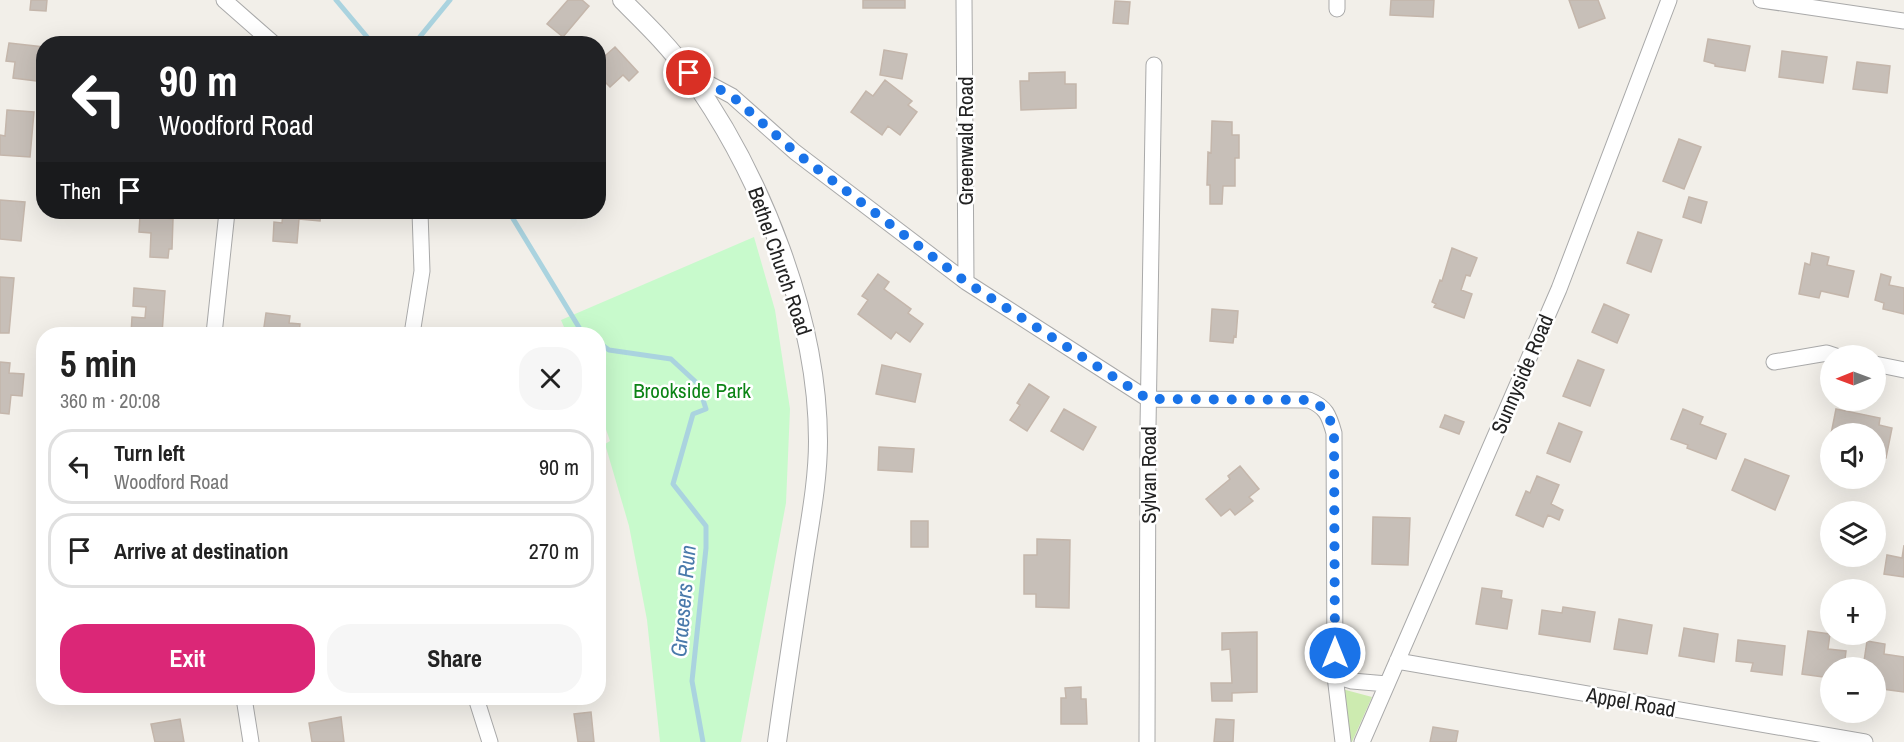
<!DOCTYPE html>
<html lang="en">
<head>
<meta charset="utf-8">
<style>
	:root { --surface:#fff; --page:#f6f6f6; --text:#222; --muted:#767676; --line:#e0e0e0; --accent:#db2777 }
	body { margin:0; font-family:"Archivo Narrow",sans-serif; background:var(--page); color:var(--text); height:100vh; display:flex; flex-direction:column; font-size:22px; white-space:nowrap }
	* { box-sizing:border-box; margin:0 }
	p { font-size:20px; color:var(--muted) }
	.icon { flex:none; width:33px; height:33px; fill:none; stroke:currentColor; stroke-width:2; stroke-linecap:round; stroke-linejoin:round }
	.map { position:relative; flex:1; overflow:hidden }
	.details { position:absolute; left:36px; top:327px; width:570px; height:378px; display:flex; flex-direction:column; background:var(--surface); border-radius:24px; box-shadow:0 6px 24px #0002 }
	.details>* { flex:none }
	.hud { position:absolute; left:36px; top:36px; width:570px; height:183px; border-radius:24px; box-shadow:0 6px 24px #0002; background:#202124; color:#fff; overflow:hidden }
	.needle { width:39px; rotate:269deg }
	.controls { position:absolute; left:1820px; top:345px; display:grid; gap:12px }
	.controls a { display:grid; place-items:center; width:66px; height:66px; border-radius:50%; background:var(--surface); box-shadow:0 6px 24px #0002; font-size:30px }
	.pin { position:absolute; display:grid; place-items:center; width:51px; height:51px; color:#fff; margin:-26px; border:3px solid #fff; border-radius:50%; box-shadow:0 2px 6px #0007 }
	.me { position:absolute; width:66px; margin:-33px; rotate:0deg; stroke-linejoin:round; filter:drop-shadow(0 0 4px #0008) }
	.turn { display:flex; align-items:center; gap:21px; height:126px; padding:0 24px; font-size:27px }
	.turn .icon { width:78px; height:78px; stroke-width:2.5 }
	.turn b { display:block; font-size:42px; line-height:51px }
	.then { display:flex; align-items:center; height:57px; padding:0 24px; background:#0003; gap:12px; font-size:22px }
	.round { display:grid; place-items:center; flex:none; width:63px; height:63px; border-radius:24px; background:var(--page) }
	.summary { display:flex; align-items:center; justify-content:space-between; height:102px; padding:0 24px }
	h1 { font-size:36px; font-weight:700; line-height:45px }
	.cta { display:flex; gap:12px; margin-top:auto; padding:12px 24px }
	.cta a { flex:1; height:69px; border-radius:24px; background:var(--accent); color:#fff; font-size:24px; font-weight:700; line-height:69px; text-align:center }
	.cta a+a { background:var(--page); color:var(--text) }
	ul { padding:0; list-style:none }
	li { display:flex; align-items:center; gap:18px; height:75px; margin:0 12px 9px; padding:0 12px; border:3px solid var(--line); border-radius:24px }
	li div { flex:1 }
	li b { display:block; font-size:22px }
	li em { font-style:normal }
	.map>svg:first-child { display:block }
	.grass { fill:#cdebb0 }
	.park { fill:#c8facc }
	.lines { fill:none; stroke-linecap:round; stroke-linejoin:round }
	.stream { stroke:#aad3df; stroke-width:5 }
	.building { fill:#c7bfb8; stroke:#c4b6ab; stroke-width:1.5 }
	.minor-casing { stroke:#a9a9a9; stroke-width:17 }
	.tertiary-casing { stroke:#a9a9a9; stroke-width:20 }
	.minor { stroke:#fff; stroke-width:15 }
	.tertiary { stroke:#fff; stroke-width:18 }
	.route { stroke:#1a73e8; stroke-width:10; stroke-dasharray:0 18 }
	.labels { text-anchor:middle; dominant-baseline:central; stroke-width:5; stroke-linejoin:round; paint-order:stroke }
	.street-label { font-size:21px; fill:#222; stroke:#fff }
	.park-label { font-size:21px; fill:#0c8416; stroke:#fff }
	.water-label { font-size:22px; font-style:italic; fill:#4a7aab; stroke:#fff }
</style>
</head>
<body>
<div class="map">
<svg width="1904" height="742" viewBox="0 0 1904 742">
	<rect width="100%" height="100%" fill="#f2efe9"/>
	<!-- grass -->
	<path class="grass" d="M1342 689 1372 697 1352 742H1347Z"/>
	<!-- park -->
	<path class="park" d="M754 237 775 310 790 409 786 503 741 742H660L647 620 629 526 605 444 610 441 599 409 598 334H567L561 320Z"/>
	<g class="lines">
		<!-- stream -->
		<path class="stream" d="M336 0 373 44
			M414 44 450 0
			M509 212 580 329 588 334
			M598 342 609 350 671 359 698 384 706 409 693 414 673 484 706 526V548L692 681 703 742"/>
	</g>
	<!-- building -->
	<path class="building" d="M31 0H47L46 11 30 10Z
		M568 0H582L589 6 563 37 547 24Z
		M863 0H905V8H863Z
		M1391 0H1434L1433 17 1390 15Z
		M1569 0H1598L1605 18 1579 28Z
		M1115 1 1130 2 1128 24 1113 23Z
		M1708 39 1750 46 1745 71 1715 66V64L1704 61Z
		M9 43 44 47V82L13 78 15 62 6 61Z
		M615 47 638 72 629 81 623 75 610 87 598 75V62Z
		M884 50 907 54 902 79 880 75Z
		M1782 51 1827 57 1823 83 1779 77Z
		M1857 62 1890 66 1887 93 1853 89Z
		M1065 72V84H1076V108L1021 110 1020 81H1029V73Z
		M885 80 912 101 908 105 917 112 900 135 888 126 882 135 851 112 866 91 873 96Z
		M7 110 34 112 30 157 0 155V135L5 136Z
		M1212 121 1232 122V135H1239V158H1235V186H1223L1222 204H1210V185H1207L1208 152 1211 153Z
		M1679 139 1701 147 1684 189 1663 181Z
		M1689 197 1707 202 1701 223 1683 217Z
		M0 200 25 202 21 241 0 239Z
		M154 212H165V218L173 219 172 249H169L168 258 150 257 151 233 139 232 140 216H153Z
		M283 212H321L320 221 299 219 297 243 273 241 274 222 282 223Z
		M1638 232 1662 240 1651 272 1627 263Z
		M1452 248 1477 258 1470 276 1466 275 1461 290 1472 294 1464 318 1434 307 1436 304 1432 302 1440 280 1442 281Z
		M1812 253 1829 257 1827 265 1854 271 1848 297 1821 291 1819 298 1799 294 1805 263 1810 265Z
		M878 274 889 282 884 289 911 309 908 313 923 324 910 342 896 332 891 339 858 314 868 300 862 296Z
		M1881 274 1891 277 1889 285 1904 288V314L1883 309 1884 303 1875 300Z
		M0 277 14 278 9 333H0Z
		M134 288 165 291 162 334H131L132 317 145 318 146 307 133 306Z
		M1604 304 1629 315 1617 343 1592 332Z
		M1212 309 1238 311 1236 337 1234 336 1233 343 1210 341Z
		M266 313 290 316 289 323 300 324 299 334H263Z
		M1578 360 1604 370 1590 406 1563 396Z
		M0 362 10 363 9 373 24 374 22 396 11 395 9 414 0 413Z
		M882 365 921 374 915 402 876 394Z
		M1029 384 1049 397 1027 431 1010 420 1020 405 1017 403Z
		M1064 409 1096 427 1083 450 1051 431Z
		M1683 409 1703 417 1700 424 1726 434 1716 459 1687 448 1688 445 1671 439Z
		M1836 409 1880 418 1879 425 1892 428 1886 458 1875 456V434H1831Z
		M1445 415 1464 422 1459 434 1440 427Z
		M1559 423 1582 432 1570 462 1547 453Z
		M879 447 914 449 912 472 878 470Z
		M1745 459 1789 476 1775 510 1732 490Z
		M1240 466 1259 489 1249 497 1253 501 1235 515 1230 509 1221 516 1206 499 1230 479 1228 476Z
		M1537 476 1559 485 1551 504 1563 510 1559 520 1548 515 1543 527 1516 515 1526 491 1530 493Z
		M1373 517 1410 518 1408 565 1372 564Z
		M911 521H928V547H911Z
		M1037 539 1070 540 1069 608 1036 607V594H1024V555H1037Z
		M1904 545V577L1884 574 1887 555 1902 558Z
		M1482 588 1502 591 1501 598 1512 600 1507 629 1476 624Z
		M1563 607 1595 612 1590 642 1539 634 1542 610 1562 613Z
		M1619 619 1652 625 1647 654 1614 649Z
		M1684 628 1718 634 1714 662 1679 656Z
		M1808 631 1830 634 1828 649 1846 651 1844 668H1830V678L1802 674Z
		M1257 632V692L1232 693V701H1212L1211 683H1232L1230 649 1222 650V633Z
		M1738 640 1785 646 1782 675 1751 671 1753 663 1736 661Z
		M1867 641 1885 644 1884 654 1904 657V692L1875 688V668H1863Z
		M1081 687V699H1086L1087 724H1061V698H1066L1065 688Z
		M591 712 594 742H578L574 714Z
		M341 717 344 742H312L309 723Z
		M180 719 184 742H155L151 724Z
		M1216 719 1234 720 1233 742H1214Z
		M1433 727 1458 731 1456 742H1430Z"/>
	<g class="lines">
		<defs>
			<path id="minor" d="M224 0 274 44
				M964 0 966 282
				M1337 0V9
				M1761 0 1904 21
				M689 73 732 96 795 152 966 282 1148 399 1309 400C1326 407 1329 415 1334 433L1335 676 1343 742
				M214 334 227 212
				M412 334 422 271 420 212
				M1774 362 1827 353 1836 356
				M1875 364 1904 370
				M1397 661 1865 742
				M1335 676 1352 681 1387 684
				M244 698 251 742
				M476 698 490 742
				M1147 742 1148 426 1154 65
				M1362 742 1559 289 1669 0"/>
			<path id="tertiary" d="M622 0C645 23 670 47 689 74 761 174 818 317 818 441 818 483 809 526 803 567 794 625 785 684 777 742"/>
		</defs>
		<!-- minor casing -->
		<use href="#minor" class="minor-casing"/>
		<!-- tertiary casing -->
		<use href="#tertiary" class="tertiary-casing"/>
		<!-- minor -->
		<use href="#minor" class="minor"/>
		<!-- tertiary -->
		<use href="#tertiary" class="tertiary"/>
	</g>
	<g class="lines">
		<!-- route -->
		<path class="route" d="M689 73 732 96 795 152 966 282 1148 399 1309 400C1326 407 1329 415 1334 433L1335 653"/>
	</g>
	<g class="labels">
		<!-- street labels -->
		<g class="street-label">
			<text transform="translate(965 141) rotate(-90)">Greenwald Road</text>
			<text transform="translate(780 261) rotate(71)">Bethel Church Road</text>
			<text transform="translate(1522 374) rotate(-67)">Sunnyside Road</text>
			<text transform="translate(1148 475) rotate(-90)">Sylvan Road</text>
			<text transform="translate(1631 702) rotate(10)">Appel Road</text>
		</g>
		<!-- park labels -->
		<g class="park-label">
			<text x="692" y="390">Brookside Park</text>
		</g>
		<!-- water labels -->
		<g class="water-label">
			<text transform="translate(683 601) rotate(-85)">Graesers Run</text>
		</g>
	</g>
</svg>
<div class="controls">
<a><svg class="needle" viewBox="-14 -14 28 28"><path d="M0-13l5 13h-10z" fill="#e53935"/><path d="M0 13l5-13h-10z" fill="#767676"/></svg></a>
<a><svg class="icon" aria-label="sound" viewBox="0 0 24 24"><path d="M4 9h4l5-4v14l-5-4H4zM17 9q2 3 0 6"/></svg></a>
<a><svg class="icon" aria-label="layers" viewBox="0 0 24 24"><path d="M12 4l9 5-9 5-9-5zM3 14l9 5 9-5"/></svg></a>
<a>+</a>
<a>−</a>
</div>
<div class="pin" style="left:689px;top:73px;background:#d93025"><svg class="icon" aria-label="arrive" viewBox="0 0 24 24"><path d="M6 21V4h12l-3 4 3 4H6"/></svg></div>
<svg class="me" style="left:1335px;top:653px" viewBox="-20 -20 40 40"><circle r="17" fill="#1a73e8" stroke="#fff" stroke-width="3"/><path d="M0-11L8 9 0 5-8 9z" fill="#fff"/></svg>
<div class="hud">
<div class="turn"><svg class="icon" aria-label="left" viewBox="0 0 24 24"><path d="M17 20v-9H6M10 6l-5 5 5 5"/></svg><div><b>90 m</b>Woodford Road</div></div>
<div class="then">Then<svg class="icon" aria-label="arrive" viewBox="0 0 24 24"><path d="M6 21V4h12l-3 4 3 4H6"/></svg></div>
</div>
<section class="details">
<div class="summary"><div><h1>5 min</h1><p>360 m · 20:08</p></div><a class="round"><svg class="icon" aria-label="close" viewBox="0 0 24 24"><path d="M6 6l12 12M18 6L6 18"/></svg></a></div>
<ul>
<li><svg class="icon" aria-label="left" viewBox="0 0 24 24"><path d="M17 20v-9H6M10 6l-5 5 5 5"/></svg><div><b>Turn left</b><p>Woodford Road</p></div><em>90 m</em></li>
<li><svg class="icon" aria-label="arrive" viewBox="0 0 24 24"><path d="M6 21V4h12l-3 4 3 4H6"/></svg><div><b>Arrive at destination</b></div><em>270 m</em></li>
</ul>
<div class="cta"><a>Exit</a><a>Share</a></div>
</section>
</div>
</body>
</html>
